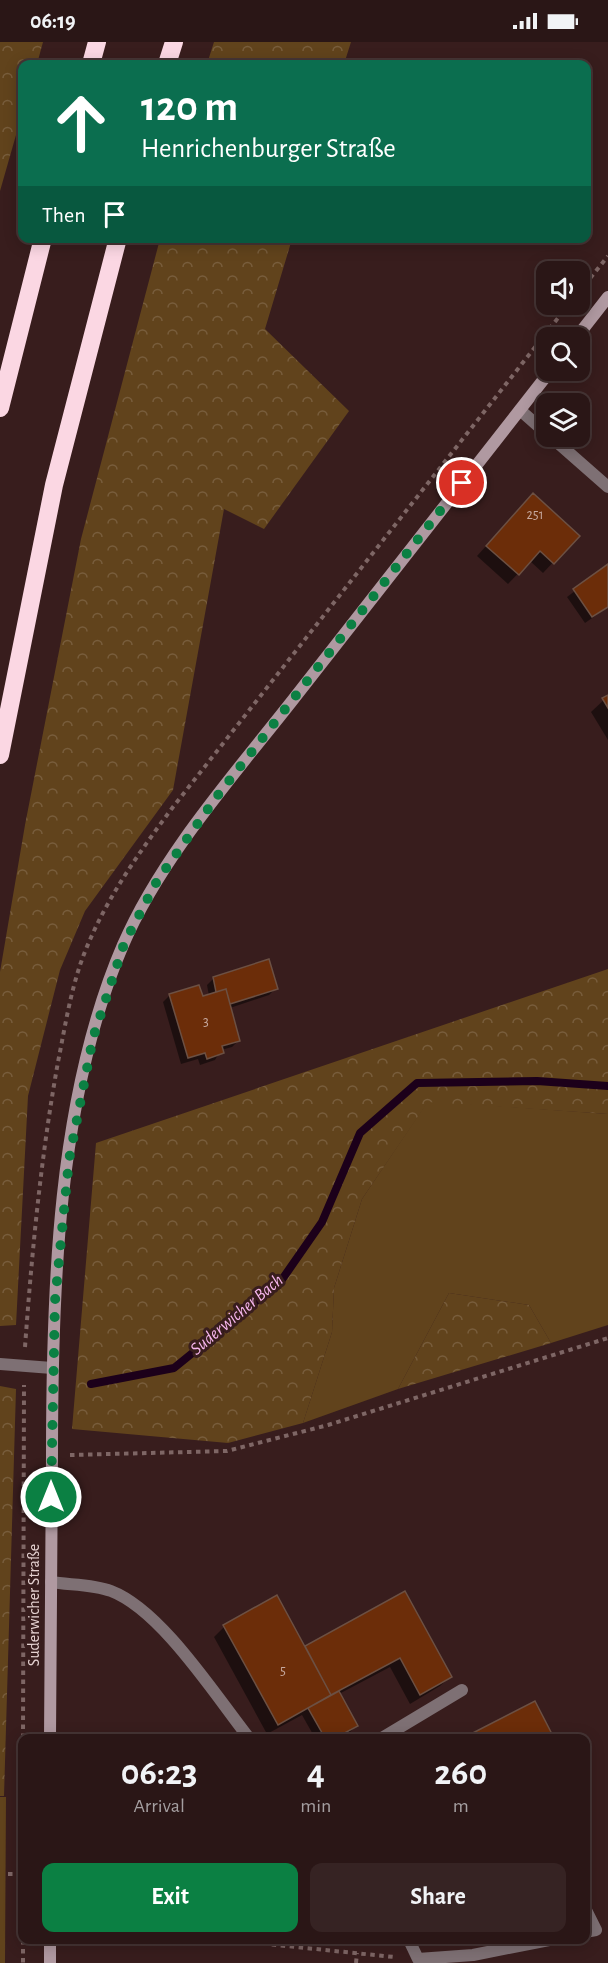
<!DOCTYPE html>
<html lang="en">
<head>
<meta charset="utf-8">
<style>
	:root { --surface:#2a1616; --page:#362323; --text:#f1f3f6; --muted:#a59fa1; --line:#463535; --accent:#0b8043 }
	body { margin:0; font-family:"Alegreya Sans",sans-serif; background:var(--page); color:var(--text); height:100vh; display:flex; flex-direction:column; font-size:22px; white-space:nowrap }
	* { box-sizing:border-box; margin:0 }
	p { font-size:20px; color:var(--muted) }
	.icon { flex:none; width:33px; height:33px; fill:none; stroke:currentColor; stroke-width:2; stroke-linecap:round; stroke-linejoin:round }
	.map { position:relative; flex:1; overflow:hidden }
	.panel { position:absolute; left:18px; top:1692px; width:572px; height:210px; display:flex; flex-direction:column; background:var(--surface); border-radius:12px; box-shadow:0 3px 15px #0003,0 0 0 2px var(--line) }
	.panel>* { flex:none }
	.top-card { position:absolute; left:18px; top:18px; width:573px; height:183px; border-radius:12px; box-shadow:0 3px 15px #0003,0 0 0 2px var(--line); background:#0b6e4f; color:#fff; overflow:hidden }
	.controls { position:absolute; left:536px; top:219px; display:grid; gap:12px }
	.controls a { display:grid; place-items:center; width:54px; height:54px; border-radius:12px; background:var(--surface); box-shadow:0 3px 15px #0003,0 0 0 2px var(--line); font-size:30px }
	.pin { position:absolute; display:grid; place-items:center; width:51px; height:51px; color:#fff; margin:-26px; border:3px solid #fff; border-radius:50%; box-shadow:0 2px 6px #0007 }
	.me { position:absolute; width:66px; margin:-33px; rotate:0deg; stroke-linejoin:round; filter:drop-shadow(0 0 4px #0008) }
	.turn { display:flex; align-items:center; gap:21px; height:126px; padding:0 24px; font-size:27px }
	.turn .icon { width:78px; height:78px; stroke-width:2.5 }
	.turn b { display:block; font-size:42px; line-height:51px }
	.then { display:flex; align-items:center; height:57px; padding:0 24px; background:#0003; gap:12px; font-size:22px }
	.eta { display:flex; justify-content:space-evenly; align-items:center; height:102px; text-align:center }
	.eta b { font-size:36px; font-weight:700; line-height:42px }
	.cta { display:flex; gap:12px; margin-top:auto; padding:12px 24px }
	.cta a { flex:1; height:69px; border-radius:12px; background:var(--accent); color:#fff; font-size:24px; font-weight:700; line-height:69px; text-align:center }
	.cta a+a { background:var(--page); color:var(--text) }
	.status { display:flex; justify-content:space-between; align-items:center; height:42px; padding:0 30px; background:var(--surface); direction:ltr }
	.status svg { height:16px; fill:currentColor }
	.map>svg:first-child { display:block }
	.green { fill:#61431c }
	.forest { fill:url(#forest-crowns) }
	.shadow { fill:#0007 }
	.lines { fill:none; stroke-linecap:round; stroke-linejoin:round }
	.stream { stroke:#1c001a; stroke-width:8 }
	.building { fill:#6c2d09; stroke:#6c5043; stroke-width:1.5 }
	.path { stroke:#7e6665; stroke-width:4; stroke-dasharray:4.5 4.5; stroke-linecap:butt }
	.lane { stroke:#7e7074; stroke-width:12 }
	.secondary { stroke:#b099a1; stroke-width:12 }
	.highway { stroke:#fbd7e3; stroke-width:18 }
	.route { stroke:#0b8043; stroke-width:10; stroke-dasharray:0 18 }
	.labels { text-anchor:middle; dominant-baseline:central; stroke-width:6; stroke-linejoin:round; paint-order:stroke }
	.number-label { font-size:14px; fill:#c6a89e }
	.street-label { font-size:16px; fill:#e4d1d0; stroke:#381d1d }
	.water-label { font-size:18px; font-style:italic; fill:#f7b6ee; stroke:#381d1d }
</style>
</head>
<body>
<div class="status"><b>06:19</b><svg viewBox="0 0 49 12"><path d="M0 12V9h3v3zM5 12V6h3v6zM10 12V3h3v9zM15 12V0h3v12zM26 1h20v11H26zM47 4h2v5h-2z"/></svg></div>
<div class="map">
<svg width="608" height="1921" viewBox="0 0 608 1921">
	<defs>
		<pattern id="forest-crowns" width="20" height="18" patternUnits="userSpaceOnUse" patternTransform="scale(1.5)"><rect width="20" height="18" fill="#61431c"/><path d="M2 6a3 3 0 1 1 6 0M12 15a3 3 0 1 1 6 0" fill="none" stroke="#785d3c"/></pattern>
	</defs>
	<rect width="100%" height="100%" fill="#381d1d"/>
	<!-- green -->
	<path class="green" d="M428 1059 608 1072V1283L551 1301 529 1263 449 1251 398 1347 303 1381 332 1290 334 1246 362 1157Z
		M0 1755H6L5 1921H0Z"/>
	<!-- forest -->
	<path class="forest" d="M0 0H43L37 22H22V72L0 149Z
		M214 0H351L344 22H207Z
		M160 197H292L265 287 349 369 264 487 224 467 173 748 85 869 60 928 28 1054 16 1283 0 1284V930L25 783 81 497Z
		M608 927V1072L428 1060 362 1157 334 1246 332 1290 303 1381 228 1401 72 1387 96 1101Z
		M449 1251 529 1263 551 1301 398 1347Z
		M0 1344 16 1347 4 1754H0Z"/>
	<!-- shadow -->
	<path class="shadow" d="M523 463 578 494 543 531 530 519 508 542 477 514Z
		M608 524V565L585 581 567 555Z
		M608 654V698L591 670Z
		M214 936 276 946 269 953 230 966 239 998 232 1005 221 1008 215 1018 200 1023 198 1017 181 1022 163 960 170 953 202 956 209 954 207 943Z
		M404 1551 450 1635 440 1644 410 1662 390 1625 339 1652 356 1684 349 1691 338 1696H315L302 1673 267 1692 214 1595 224 1585 304 1606Z
		M534 1661 553 1696H466Z"/>
	<g class="lines">
		<!-- stream -->
		<path class="stream" d="M91 1342 174 1326 281 1239 322 1180 360 1091 417 1041 537 1039 608 1044"/>
	</g>
	<!-- building -->
	<path class="building" d="M533 451 580 494 554 522 540 509 519 533 486 504Z
		M608 522V565L592 575 573 547Z
		M608 653V666L602 656Z
		M269 917 278 947 230 962 226 947 216 950 213 935Z
		M199 943 203 954 226 947 240 999 222 1004 224 1011 207 1017 205 1011 188 1016 169 952Z
		M405 1549 452 1635 420 1653 400 1616 331 1653 305 1604Z
		M277 1553 331 1653 278 1683 223 1583Z
		M339 1649 358 1684 335 1696H325L308 1666Z
		M535 1659 554 1696H463Z"/>
	<g class="lines">
		<!-- path -->
		<path class="path" d="M579 250 608 214
			M25 1305C32 1209 41 1114 58 1020 66 980 72 938 89 900 110 851 141 808 173 765L569 262
			M70 1413 227 1409 328 1383 608 1296
			M23 1696 24 1343
			M22 1794V1879
			M8 1832H22
			M23 1898V1921
			M227 1898 394 1915
			M356 1921 357 1911"/>
		<!-- lane -->
		<path class="lane" d="M520 368 546 391
			M550 394 608 445
			M0 1322 52 1326
			M51 1540C69 1543 93 1542 111 1549 161 1568 215 1653 249 1696
			M382 1696 462 1648
			M585 1866 596 1888 585 1890
			M409 1898 418 1917 473 1913 549 1898"/>
		<!-- secondary -->
		<path class="secondary" d="M576 296 608 255
			M50 1696C50 1602 51 1508 52 1414 52 1250 57 1056 123 903 161 815 233 734 292 659 378 549 464 439 551 328
			M50 1898V1921"/>
		<!-- highway -->
		<path class="highway" d="M91 22 97 0
			M167 22 174 0
			M0 366 43 196
			M0 713 54 443 118 196"/>
	</g>
	<g class="lines">
		<!-- route -->
		<path class="route" d="M51 1455 55 1259 69 1118 93 996 124 902 157 839 218 753 462 441"/>
	</g>
	<g class="labels">
		<!-- number labels -->
		<g class="number-label">
			<text x="535" y="473">251</text>
			<text x="206" y="980">3</text>
			<text x="283" y="1629">5</text>
		</g>
		<!-- street labels -->
		<g class="street-label">
			<text transform="translate(34 1563) rotate(-90)">Suderwicher Straße</text>
		</g>
		<!-- water labels -->
		<g class="water-label">
			<text transform="translate(237 1273) rotate(-40)">Suderwicher Bach</text>
		</g>
	</g>
</svg>
<div class="controls">
<a><svg class="icon" aria-label="sound" viewBox="0 0 24 24"><path d="M4 9h4l5-4v14l-5-4H4zM17 9q2 3 0 6"/></svg></a>
<a><svg class="icon" aria-label="search" viewBox="0 0 24 24"><circle cx="10" cy="10" r="6"/><path d="M15 15l6 6"/></svg></a>
<a><svg class="icon" aria-label="layers" viewBox="0 0 24 24"><path d="M12 4l9 5-9 5-9-5zM3 14l9 5 9-5"/></svg></a>
</div>
<div class="pin" style="left:462px;top:441px;background:#d93025"><svg class="icon" aria-label="arrive" viewBox="0 0 24 24"><path d="M6 21V4h12l-3 4 3 4H6"/></svg></div>
<svg class="me" style="left:51px;top:1455px" viewBox="-20 -20 40 40"><circle r="17" fill="#0b8043" stroke="#fff" stroke-width="3"/><path d="M0-11L8 9 0 5-8 9z" fill="#fff"/></svg>
<div class="top-card">
<div class="turn"><svg class="icon" aria-label="ahead" viewBox="0 0 24 24"><path d="M12 20V5M6 11l6-6 6 6"/></svg><div><b>120 m</b>Henrichenburger Straße</div></div>
<div class="then">Then<svg class="icon" aria-label="arrive" viewBox="0 0 24 24"><path d="M6 21V4h12l-3 4 3 4H6"/></svg></div>
</div>
<section class="panel">
<div class="eta">
<div><b>06:23</b><p>Arrival</p></div>
<div><b>4</b><p>min</p></div>
<div><b>260</b><p>m</p></div>
</div>
<div class="cta"><a>Exit</a><a>Share</a></div>
</section>
</div>
</body>
</html>
